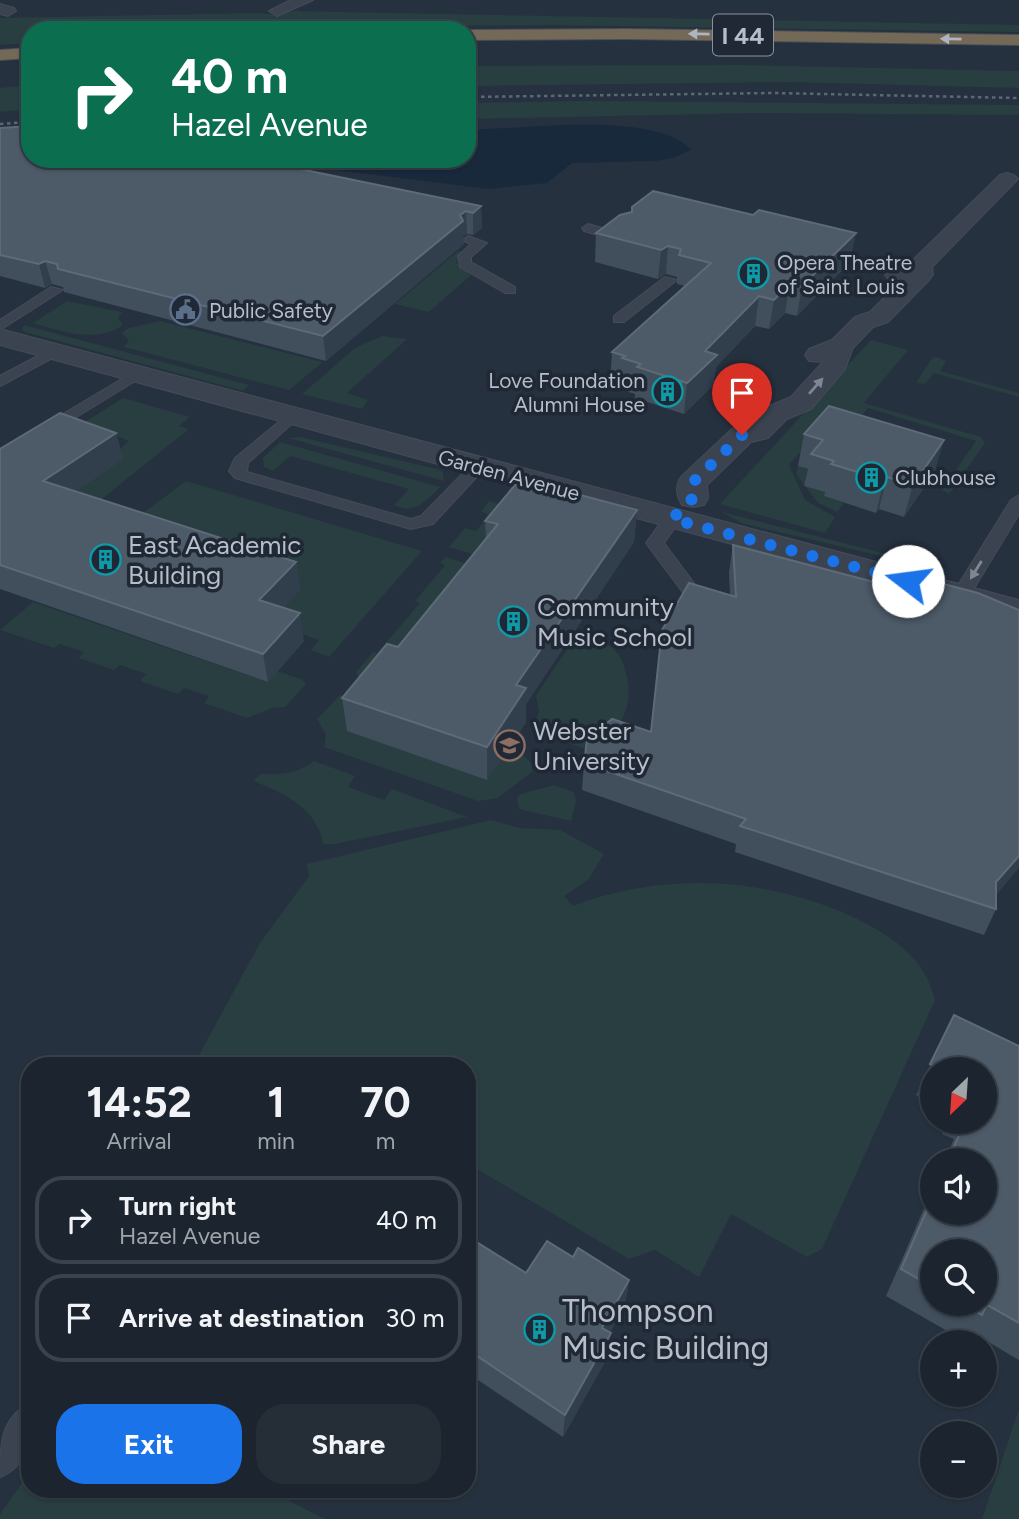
<!DOCTYPE html>
<html lang="en">
<head>
<meta charset="utf-8">
<style>
	:root { --surface:#1c252f; --page:#252d37; --text:#f1f3f6; --muted:#a0a5aa; --line:#3a424b; --accent:#1a73e8 }
	body { margin:0; font-family:Figtree,sans-serif; background:var(--page); color:var(--text); height:100vh; display:flex; flex-direction:column; font-size:26px; white-space:nowrap }
	* { box-sizing:border-box; margin:0 }
	p { font-size:23px; color:var(--muted) }
	.icon { flex:none; width:38px; height:38px; fill:none; stroke:currentColor; stroke-width:2; stroke-linecap:round; stroke-linejoin:round }
	.map { position:relative; flex:1; overflow:hidden }
	.drawer { position:absolute; left:21px; top:1057px; width:455px; height:441px; display:flex; flex-direction:column; background:var(--surface); border-radius:28px; box-shadow:0 2px 5px #0004,0 0 0 2px var(--line) }
	.drawer>* { flex:none }
	.banner { position:absolute; left:21px; top:21px; width:455px; height:147px; border-radius:28px; box-shadow:0 2px 5px #0004,0 0 0 2px var(--line); background:#0b6e4f; color:#fff; overflow:hidden }
	.needle { width:46px; rotate:205deg }
	.tools { position:absolute; left:920px; top:1057px; display:grid; gap:14px }
	.tools a { display:grid; place-items:center; width:77px; height:77px; border-radius:50%; background:var(--surface); box-shadow:0 2px 5px #0004,0 0 0 2px var(--line); font-size:35px }
	.pin { position:absolute; display:grid; place-items:center; width:60px; height:60px; color:#fff; margin:-72px -30px; border-radius:50% 50% 50% 0; rotate:-45deg; box-shadow:0 0 7px #0007 }
	.pin .icon { rotate:45deg }
	.me { position:absolute; width:77px; margin:-38px; rotate:285deg; stroke-linejoin:round; filter:drop-shadow(0 0 5px #0008) }
	.turn { display:flex; align-items:center; gap:24px; height:147px; padding:0 35px; font-size:32px }
	.turn .icon { width:91px; height:91px; stroke-width:2.5 }
	.turn b { display:block; font-size:49px; line-height:60px }
	.eta { display:flex; justify-content:space-evenly; align-items:center; height:119px; text-align:center }
	.eta b { font-size:42px; font-weight:700; line-height:49px }
	.primary-button { display:flex; gap:14px; margin-top:auto; padding:14px 35px }
	.primary-button a { flex:1; height:80px; border-radius:28px; background:var(--accent); color:#fff; font-size:28px; font-weight:700; line-height:80px; text-align:center }
	.primary-button a+a { background:var(--page); color:var(--text) }
	ul { padding:0; list-style:none }
	li { display:flex; align-items:center; gap:21px; height:88px; margin:0 14px 10px; padding:0 21px; border:4px solid var(--line); border-radius:28px }
	li div { flex:1 }
	li b { display:block; font-size:26px }
	li em { font-style:normal }
	.map>svg:first-child { display:block }
	.green { fill:#283e40 }
	.water { fill:#19293c }
	.lines { fill:none; stroke-linecap:round; stroke-linejoin:round }
	.lane-casing { stroke:#434c58; stroke-width:2 }
	.street-casing { stroke:#434c58; stroke-width:2 }
	.highway-casing { stroke:#454e59; stroke-width:2 }
	.lane { fill:#3a434f; fill-rule:evenodd }
	.street { fill:#3a434f; fill-rule:evenodd }
	.highway { fill:#746857; fill-rule:evenodd }
	.rail { stroke:#5c6775; stroke-width:2.5; stroke-dasharray:3.5 3.5; stroke-linecap:butt }
	.wall { fill:#414e5c; fill-rule:evenodd }
	.shaded-wall { fill:#313e4c }
	.building { fill:#4d5a68; stroke:#5e6a77; stroke-width:2 }
	.oneway { fill:#afb5be }
	.oneway2 { fill:#7e8792 }
	.route { stroke:#1a73e8; stroke-width:12; stroke-dasharray:0 21.6 }
	.labels { text-anchor:middle; dominant-baseline:central; stroke-width:7; stroke-linejoin:round; paint-order:stroke }
	.far-poi-label { font-size:21px; fill:#b6bec9; stroke:#1f2834; text-anchor:start }
	.far-street-label { font-size:21px; fill:#b6bec9; stroke:#1f2834 }
	.shield { fill:#1f2834; stroke:#89919c; stroke-width:2 }
	.shield-label { font-size:24px; font-weight:bold; fill:#b6bec9 }
	.poi-label { font-size:26px; fill:#b6bec9; stroke:#1f2834; text-anchor:start }
	.near-poi-label { font-size:32px; fill:#b6bec9; stroke:#1f2834; text-anchor:start }
</style>
</head>
<body>
<div class="map">
<svg width="1019" height="1519" viewBox="0 0 1019 1519">
	<rect width="100%" height="100%" fill="#26313f"/>
	<!-- green -->
	<path class="green" d="M290 11 1019 25V32L548 25 30 30V43L0 45V18L259 13 280 15Z
		M742 65 1019 71V88L789 82 467 86V66Z
		M30 85V109L0 112V88Z
		M591 101 1019 105V115L754 113 467 119V103Z
		M458 251H461L456 262 471 275 429 312 395 304Z
		M67 301 122 312 118 318 123 325C97 344 61 331 33 323Z
		M160 321 310 359 323 362 289 390 124 347 129 340 122 333 129 328Z
		M24 325 249 385 243 391 25 332 22 330Z
		M382 336 407 339 347 393 368 400 362 409 302 394 355 348Z
		M871 340 908 350 864 403 981 437 985 443 949 494 942 490 976 441 868 408 842 440 817 433 789 465 805 500 835 517 825 533 720 504Z
		M936 357 946 361 940 371 1019 393V397L934 373 925 384 916 383 932 358Z
		M123 398 190 417 179 426 189 429 92 507 65 499 129 441 89 425 26 459Z
		M300 437 437 469 443 472 444 481 288 438Z
		M280 442 440 487C427 501 414 515 394 505L409 489 290 456 273 471 264 467 263 458Z
		M798 466 816 472 827 493 825 496 844 503 837 512 818 503 796 474Z
		M186 481 422 551 329 657 311 650 319 640 279 626 276 615 299 590 120 530Z
		M489 501 517 509 479 556 449 547 465 528 476 531 489 515 481 511Z
		M722 512 922 563 941 570 741 523Z
		M445 557 474 566 378 682 358 676 356 672 373 652 377 653 420 603 415 601 445 565 440 563Z
		M33 602 268 682 277 671 303 680 306 684 285 707 272 708 247 718 204 703 209 696 184 688 178 694 140 681 146 674 120 665 114 670 79 658 84 652 60 644 54 648 0 630Z
		M577 635C586 638 599 640 608 645 616 649 621 658 624 666 637 704 622 728 594 752L562 741 567 730 536 720 539 712 536 695Z
		M340 695 368 704 515 738 520 740 517 748 532 764V772L498 798 478 801 324 747 326 735 317 719Z
		M314 761 355 776 348 787 384 800 392 789 467 817 335 844H323C317 808 285 794 254 781L260 774C281 775 297 774 314 761Z
		M554 785 574 792 576 801 571 821 519 809 517 798 521 794Z
		M491 820 520 828 560 830 604 854 588 880 564 896 573 906C663 871 767 877 853 917 892 936 925 957 935 1000L822 1249 807 1257 731 1214 699 1277 655 1250 629 1259 467 1163V1066H193L260 943 309 876 307 864Z
		M1019 1409V1519H982Z
		M30 1472V1489H279L276 1494 325 1519H0V1514Z"/>
	<!-- water -->
	<path class="water" d="M560 125C595 124 668 123 691 150L673 158 655 161 572 163 547 183 488 189 336 170 314 159H467V130Z"/>
	<g class="lines">
		<defs>
			<path id="lane" d="M588 224 627 235 629 238 623 242 584 231 582 228Z
				M468 236 487 243 471 257V262L515 287V293H505L460 267 458 256 471 244 462 240Z
				M665 277 677 280 624 322H614V316Z
				M51 287 63 290 0 330V320Z
				M51 349 58 353 56 356 0 386V376Z
				M135 371 142 375 140 378 0 464V452Z
				M291 412 296 414V420L248 463 247 472 411 519 421 516 472 464H484L486 467 433 524 411 529 235 478 229 471 235 458Z
				M1019 495V514L970 595 967 599H955L952 595 1011 500Z
				M672 514 681 519 664 543 705 598 702 602H690L646 543 666 515Z
				M30 1404C30 1434 32 1464 0 1477 0 1448 0 1417 30 1404Z"/>
			<path id="street" d="M291 0H313L277 16 269 11Z
				M0 4 14 8 16 11 8 16 0 14Z
				M1007 173 1014 175 1018 179 1014 183 932 267 933 275 929 280 888 322 873 327 853 348 845 369 811 409 787 419 768 438 751 442 707 485 708 498 704 505 693 507 682 505C676 495 675 486 681 477L732 429 749 425 767 407 791 397 823 362 809 361 805 355 809 349 832 340 855 317 870 312 901 281 889 280 885 275C892 264 900 263 912 261L1000 175Z
				M0 329 1019 600V622L0 345Z"/>
			<path id="highway" d="M626 29 1019 35V45L626 39 467 40V30Z
				M30 48V58L0 60V50Z"/>
		</defs>
		<!-- lane casing -->
		<use href="#lane" class="lane-casing"/>
		<!-- street casing -->
		<use href="#street" class="street-casing"/>
		<!-- highway casing -->
		<use href="#highway" class="highway-casing"/>
		<!-- lane -->
		<use href="#lane" class="lane"/>
		<!-- street -->
		<use href="#street" class="street"/>
		<!-- highway -->
		<use href="#highway" class="highway"/>
		<!-- rail -->
		<path class="rail" d="M467 97 773 93 1019 98
			M0 124 30 122"/>
	</g>
	<!-- wall -->
	<path class="wall" d="M0 128 481 206 482 228 473 235 467 234 463 236 464 244 326 361 64 292 63 287 52 284 45 288 0 276Z
		M632 207 850 262 797 316 785 313 769 329 755 326 716 367 713 385 684 414 635 398V394L620 389V386L610 383 612 352 685 286 677 284V277L666 274 658 279 595 262 596 233 632 212Z
		M116 433 123 459 76 491 296 562 300 590 283 608 304 641 268 682 0 589V449Z
		M804 434 935 471 904 517 879 509 876 513 824 496 825 492 804 486 808 469 798 466Z
		M637 510 634 542 526 704V722L487 780 347 731 342 698 398 647 486 539 485 521Z
		M733 545 996 895V909L984 935 735 852 736 844 582 790 584 763 651 731 730 595 729 572Z
		M954 1015 1019 1046V1360L970 1331 963 1340 886 1296 933 1188V1213L985 1160H945L954 1139 942 1134 947 1122H985V1069H933V1104L916 1095ZM933 1251 985 1304H933Z
		M467 1236 526 1273 573 1257 629 1280 625 1306 610 1332 607 1358 563 1437 478 1380Z"/>
	<!-- shaded-wall -->
	<path class="shaded-wall" d="M481 206 482 228 473 235V213Z
		M466 211 467 234 463 236 464 244 326 361 323 336 460 215Z
		M856 233 850 262 797 316 802 286Z
		M668 246 666 274 658 279 661 250Z
		M45 261 52 284 45 288 39 264Z
		M790 283 785 313 769 329 774 300Z
		M759 296 755 326 716 367 713 385 684 414 687 383 705 351Z
		M116 433 123 459 52 508 43 481Z
		M944 440 935 471 904 517 913 485Z
		M887 477 879 509 876 513 884 480Z
		M637 510 634 542 526 704V722L487 780V747L516 685Z
		M296 562 300 590 264 628 259 600Z
		M300 613 304 641 268 682 263 654Z
		M1019 856V868L987 906 996 882Z
		M629 1280 625 1306 599 1352 602 1328Z
		M611 1333 607 1358 563 1437 565 1415Z
		M477 1356 478 1380 467 1397V1371Z"/>
	<!-- building -->
	<path class="building" d="M30 126V159H251L481 206 473 213 466 211 460 215 463 221 323 336 58 269 57 264 45 261 39 264 0 255V128Z
		M653 191 753 215 759 210 856 233 802 286 790 283 774 300 759 296 705 351 717 355 687 383 637 367 641 364 622 358 625 356 612 352 711 263 679 255 681 249 668 246 661 250 596 233 620 215 632 212V207Z
		M829 406 944 440 913 485 887 477 884 480 831 464 834 461 811 454 823 440 804 434Z
		M60 413 116 433 43 481 296 562 259 600 300 613 263 654 0 565V449Z
		M520 479 637 510 516 685 526 688 487 747 342 698 387 644 398 647 498 524 485 521Z
		M733 545 893 587 896 579 936 582 978 593 1019 610V856L996 882V909L740 826 746 819 584 763 587 740 612 719 651 732 662 630 689 583 736 597Z
		M954 1015 1019 1046V1323L987 1305 982 1315 962 1304H985V1251H933V1287L901 1269 933 1196V1213H985V1160H948L965 1122H985V1069H940L930 1064Z
		M467 1236 526 1273 547 1241 573 1257 578 1248 629 1280 602 1328 611 1333 565 1415 477 1356 467 1371Z"/>
	<!-- one-way arrows -->
	<defs><path id="oneway-solid" d="M-6-.8H1V-3.2L6.5 0L1 3.2V.8H-6Z" transform="scale(1.75)"/></defs>
	<g class="oneway">
		<use href="#oneway-solid" transform="translate(699 34) rotate(-179)"/>
		<use href="#oneway-solid" transform="translate(951 39) rotate(-179)"/>
	</g>
	<g class="oneway2">
		<use href="#oneway-solid" transform="translate(816 386) rotate(-49)"/>
		<use href="#oneway-solid" transform="translate(976 570) rotate(122)"/>
	</g>
	<g class="lines">
		<!-- route -->
		<path class="route" d="M742 435 692 483 693 498 672 519 908 581"/>
	</g>
	<!-- icons -->
	<defs>
		<symbol id="building-ring" viewBox="-11 -11 22 22"><circle r="9.5" fill="#1f2834" stroke="#0f9aa8" stroke-width="1.5"/><path d="M-4-6H4V6H1V3H-1V6H-4ZM-2.5-4.3h1.7v1.8h-1.7ZM.8-4.3h1.7v1.8H.8ZM-2.5-1h1.7V.8h-1.7ZM.8-1h1.7V.8H.8Z" fill="#0f9aa8"/></symbol>
		<symbol id="civic-ring" viewBox="-11 -11 22 22"><circle r="9.5" fill="#1f2834" stroke="#5c6f8a" stroke-width="1.5"/><path d="M-.6-6.5H3V-4.5H.6V-3L4-1V1h2V6H-6V1h2V-1L-.6-3ZM-1.2 2.5V6h2.4V2.5Z" fill="#5c6f8a"/></symbol>
		<symbol id="university-ring" viewBox="-11 -11 22 22"><circle r="9.5" fill="#1f2834" stroke="#8d6e63" stroke-width="1.5"/><path d="M0-5L7-2L0 1L-7-2ZM-4 1L0 2.5L4 1V4Q0 6-4 4Z" fill="#8d6e63"/></symbol>
	</defs>
	<g fill-rule="evenodd">
		<use href="#building-ring" x="736" y="256" width="35" height="35"/>
		<use href="#civic-ring" x="168" y="292" width="35" height="35"/>
		<use href="#building-ring" x="650" y="374" width="35" height="35"/>
		<use href="#building-ring" x="854" y="460" width="35" height="35"/>
		<use href="#building-ring" x="88" y="542" width="35" height="35"/>
		<use href="#building-ring" x="496" y="604" width="35" height="35"/>
		<use href="#university-ring" x="492" y="728" width="35" height="35"/>
		<use href="#building-ring" x="522" y="1312" width="35" height="35"/>
	</g>
	<g class="labels">
		<!-- far-poi labels -->
		<g class="far-poi-label">
			<text x="777" y="262">Opera Theatre<tspan x="777" dy="24">of Saint Louis</tspan></text>
			<text x="209" y="310">Public Safety</text>
			<text x="645" y="380" text-anchor="end">Love Foundation<tspan x="645" dy="24">Alumni House</tspan></text>
			<text x="895" y="477">Clubhouse</text>
		</g>
		<!-- far-street labels -->
		<g class="far-street-label">
			<text transform="translate(509 475) rotate(15)">Garden Avenue</text>
		</g>
		<!-- shield labels -->
		<rect class="shield" x="713" y="14.5" width="60" height="41" rx="5"/>
		<g class="shield-label">
			<text x="743" y="35">I 44</text>
		</g>
		<!-- poi labels -->
		<g class="poi-label">
			<text x="128" y="545">East Academic<tspan x="128" dy="30">Building</tspan></text>
			<text x="537" y="607">Community<tspan x="537" dy="30">Music School</tspan></text>
			<text x="533" y="731">Webster<tspan x="533" dy="30">University</tspan></text>
		</g>
		<!-- near-poi labels -->
		<g class="near-poi-label">
			<text x="562" y="1311">Thompson<tspan x="562" dy="37">Music Building</tspan></text>
		</g>
	</g>
</svg>
<div class="tools">
<a><svg class="needle" viewBox="-14 -14 28 28"><path d="M0-13l5 13h-10z" fill="#e53935"/><path d="M0 13l5-13h-10z" fill="#a0a5aa"/></svg></a>
<a><svg class="icon" aria-label="sound" viewBox="0 0 24 24"><path d="M4 9h4l5-4v14l-5-4H4zM17 9q2 3 0 6"/></svg></a>
<a><svg class="icon" aria-label="search" viewBox="0 0 24 24"><circle cx="10" cy="10" r="6"/><path d="M15 15l6 6"/></svg></a>
<a>+</a>
<a>−</a>
</div>
<div class="pin" style="left:742px;top:435px;background:#d93025"><svg class="icon" aria-label="arrive" viewBox="0 0 24 24"><path d="M6 21V4h12l-3 4 3 4H6"/></svg></div>
<svg class="me" style="left:908px;top:581px" viewBox="-20 -20 40 40"><circle r="19" fill="#fff"/><path d="M0-13L10 11 0 6-10 11z" fill="#1a73e8"/></svg>
<div class="banner">
<div class="turn"><svg class="icon" aria-label="right" viewBox="0 0 24 24"><path d="M7 20v-9h11M14 6l5 5-5 5"/></svg><div><b>40 m</b>Hazel Avenue</div></div>
</div>
<section class="drawer">
<div class="eta">
<div><b>14:52</b><p>Arrival</p></div>
<div><b>1</b><p>min</p></div>
<div><b>70</b><p>m</p></div>
</div>
<ul>
<li><svg class="icon" aria-label="right" viewBox="0 0 24 24"><path d="M7 20v-9h11M14 6l5 5-5 5"/></svg><div><b>Turn right</b><p>Hazel Avenue</p></div><em>40 m</em></li>
<li><svg class="icon" aria-label="arrive" viewBox="0 0 24 24"><path d="M6 21V4h12l-3 4 3 4H6"/></svg><div><b>Arrive at destination</b></div><em>30 m</em></li>
</ul>
<div class="primary-button"><a>Exit</a><a>Share</a></div>
</section>
</div>
</body>
</html>
